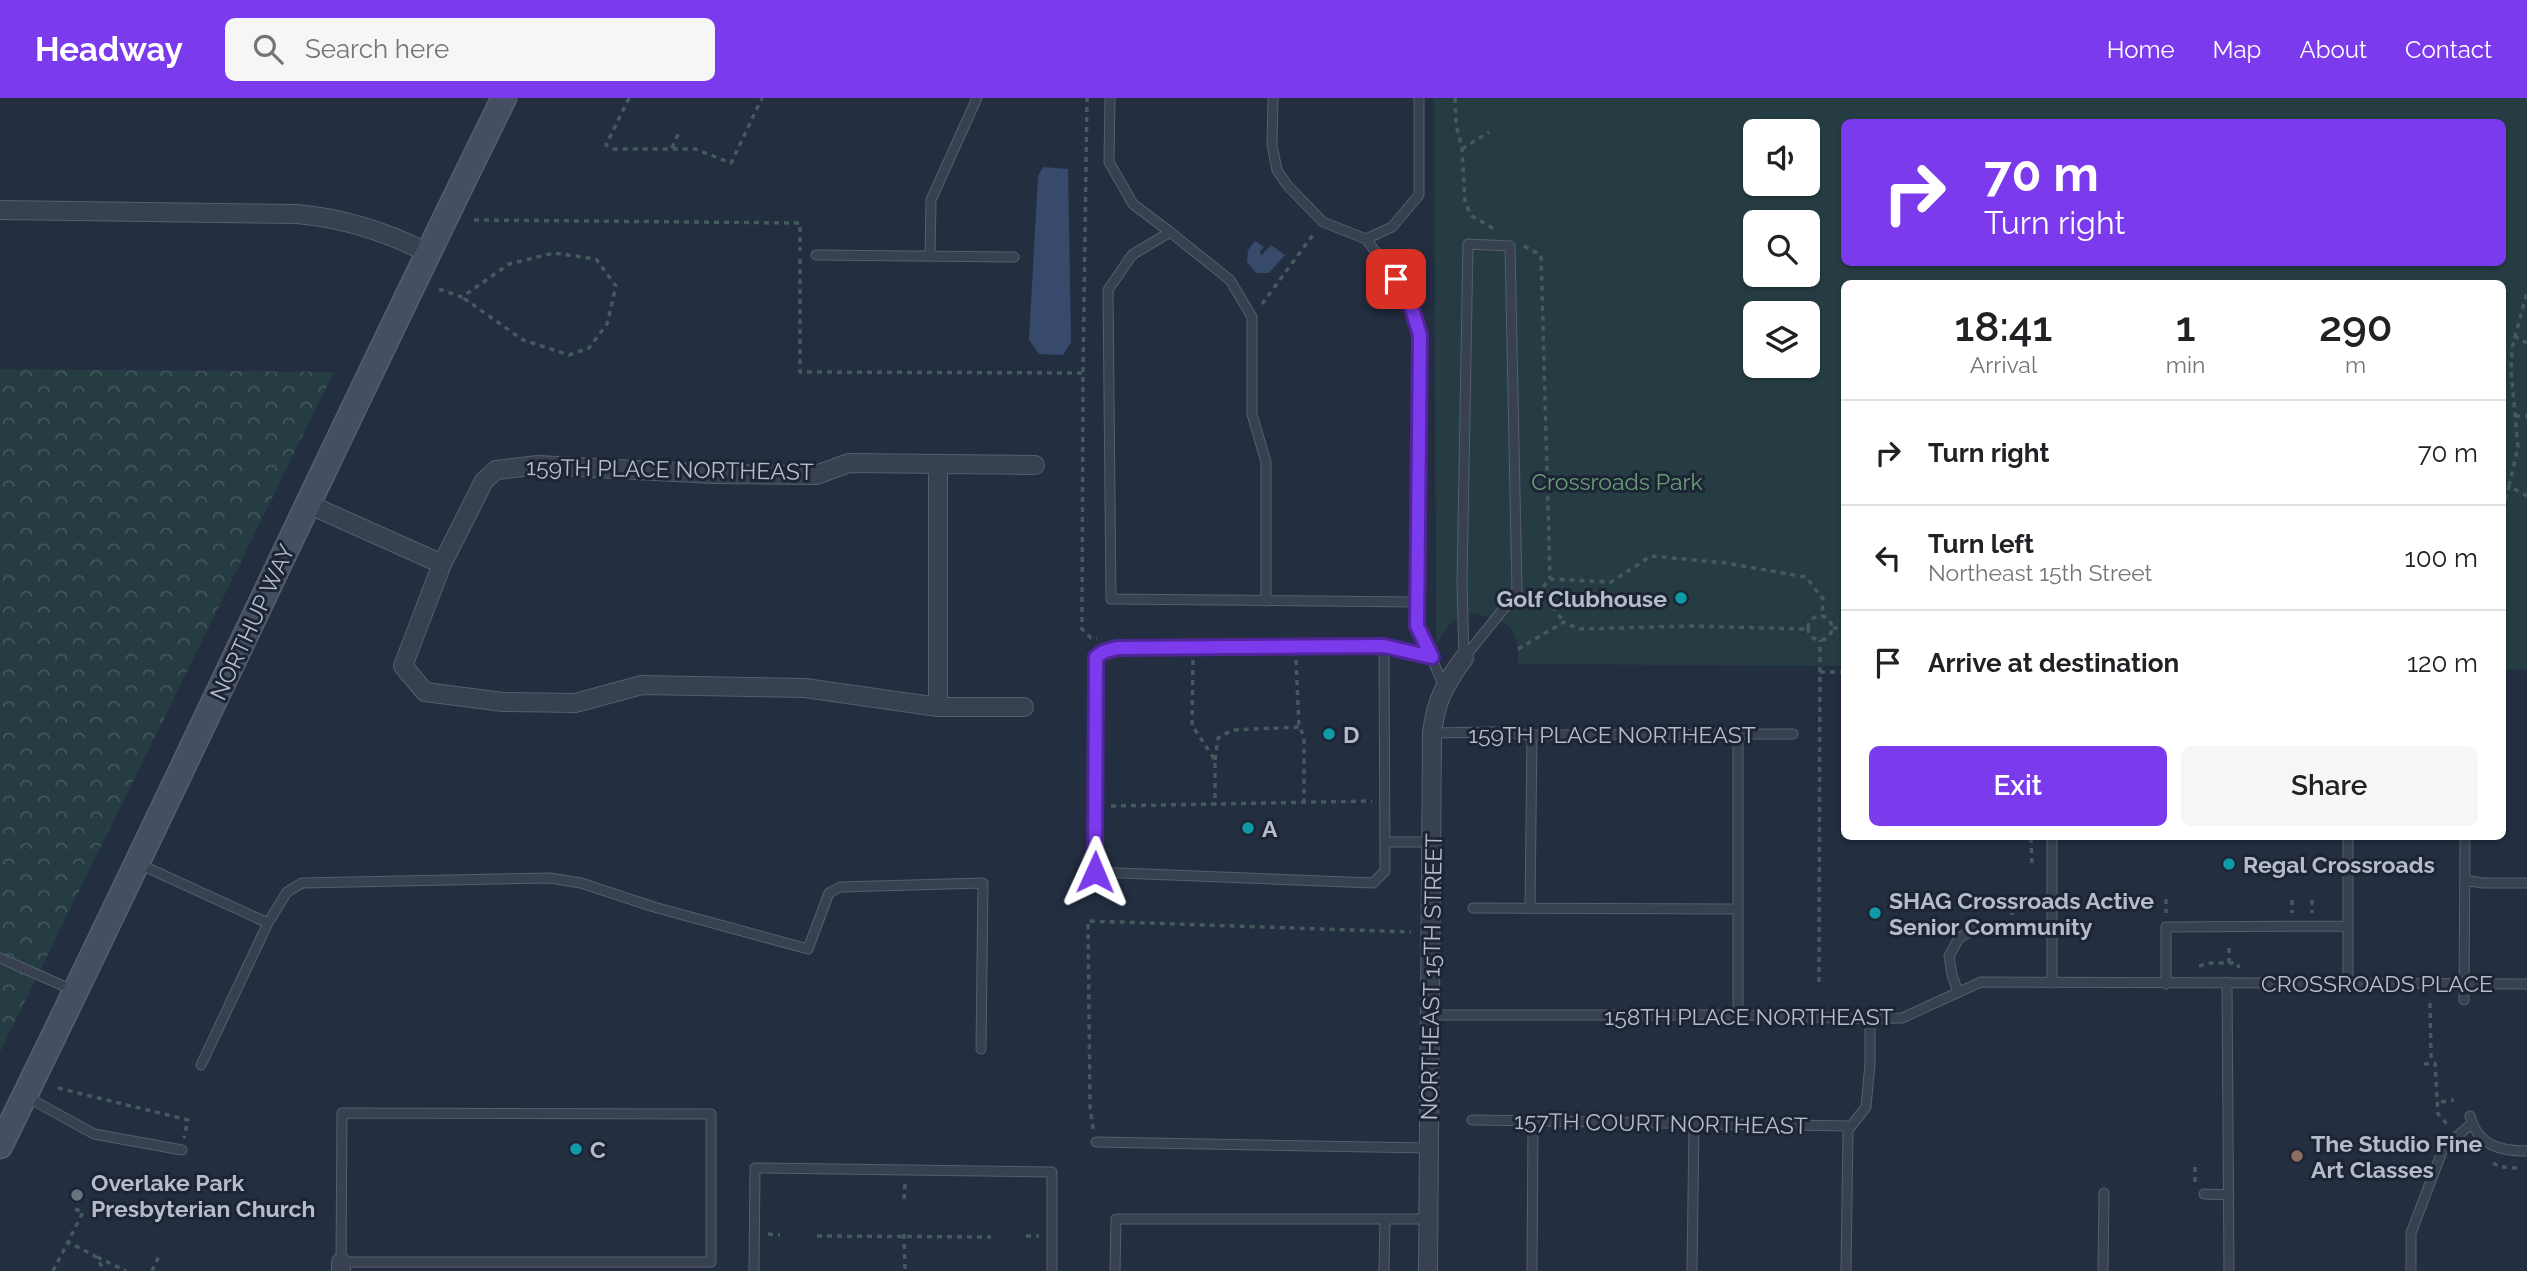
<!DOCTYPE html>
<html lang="en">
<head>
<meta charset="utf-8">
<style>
	:root { --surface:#fff; --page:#f6f6f6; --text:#202124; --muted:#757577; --line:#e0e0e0; --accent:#7c3aed }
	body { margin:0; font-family:Raleway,sans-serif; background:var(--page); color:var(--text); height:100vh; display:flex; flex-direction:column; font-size:26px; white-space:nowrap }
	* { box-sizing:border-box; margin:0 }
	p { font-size:23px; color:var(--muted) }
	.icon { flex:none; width:38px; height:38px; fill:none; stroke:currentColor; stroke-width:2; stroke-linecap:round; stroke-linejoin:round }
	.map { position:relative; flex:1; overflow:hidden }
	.drawer { position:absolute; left:1841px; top:182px; width:665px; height:560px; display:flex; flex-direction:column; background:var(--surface); border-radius:10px; box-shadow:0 2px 5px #0004 }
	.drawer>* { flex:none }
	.guide { position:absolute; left:1841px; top:21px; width:665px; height:147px; border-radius:10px; box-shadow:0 2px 5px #0004; background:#7c3aed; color:#fff; overflow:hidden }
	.tools { position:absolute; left:1743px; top:21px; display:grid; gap:14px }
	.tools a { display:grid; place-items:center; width:77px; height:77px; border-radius:10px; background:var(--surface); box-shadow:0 2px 5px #0004; font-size:35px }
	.pin { position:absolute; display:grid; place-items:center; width:60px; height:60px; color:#fff; margin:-30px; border-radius:14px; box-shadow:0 4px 10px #0006 }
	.me { position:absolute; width:77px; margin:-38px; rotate:1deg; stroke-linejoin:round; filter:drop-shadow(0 0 5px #0008) }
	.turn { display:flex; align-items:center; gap:24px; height:147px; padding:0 28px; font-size:32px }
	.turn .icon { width:91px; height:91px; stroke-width:2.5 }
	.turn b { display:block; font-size:49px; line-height:60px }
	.eta { display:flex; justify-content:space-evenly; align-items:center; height:119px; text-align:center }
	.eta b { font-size:42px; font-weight:600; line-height:49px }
	.cta { display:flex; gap:14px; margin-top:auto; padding:14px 28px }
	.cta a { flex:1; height:80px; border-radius:10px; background:var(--accent); color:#fff; font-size:28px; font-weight:600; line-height:80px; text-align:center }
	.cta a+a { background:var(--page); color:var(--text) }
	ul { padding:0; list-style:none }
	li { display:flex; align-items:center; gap:21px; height:105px; padding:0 28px; border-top:2px solid var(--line) }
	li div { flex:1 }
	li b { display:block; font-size:26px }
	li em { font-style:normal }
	header { display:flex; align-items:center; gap:42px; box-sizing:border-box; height:98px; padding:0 35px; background:var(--accent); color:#fff }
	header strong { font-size:33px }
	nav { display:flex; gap:38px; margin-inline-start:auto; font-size:24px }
	.search { width:490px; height:63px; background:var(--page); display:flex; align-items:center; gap:18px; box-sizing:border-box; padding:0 24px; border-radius:10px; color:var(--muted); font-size:26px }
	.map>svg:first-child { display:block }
	.green { fill:#253d42; fill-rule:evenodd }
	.forest { fill:url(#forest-crowns) }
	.water { fill:#384a6b }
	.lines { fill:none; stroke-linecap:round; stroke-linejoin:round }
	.lane-casing { stroke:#565e6e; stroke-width:11 }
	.street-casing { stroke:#565e6e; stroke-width:20 }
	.secondary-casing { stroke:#565e6e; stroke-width:27 }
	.path { stroke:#445a5e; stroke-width:3.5; stroke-dasharray:5 5; stroke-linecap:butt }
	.lane { stroke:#384150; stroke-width:9 }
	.street { stroke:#384150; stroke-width:18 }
	.secondary { stroke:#454f64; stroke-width:24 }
	.route-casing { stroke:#51269a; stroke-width:18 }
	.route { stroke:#7c3aed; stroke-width:12 }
	.culture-dot { fill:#0f9aa8; stroke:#1d2535; stroke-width:2.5 }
	.education-dot { fill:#8d6e63; stroke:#1d2535; stroke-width:2.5 }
	.worship-dot { fill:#6b7280; stroke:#1d2535; stroke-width:2.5 }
	.labels { text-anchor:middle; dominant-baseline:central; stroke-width:6; stroke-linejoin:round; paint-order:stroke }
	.street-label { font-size:23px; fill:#b4bccb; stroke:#1d2535 }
	.park-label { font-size:23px; fill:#6a9d79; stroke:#1d2535 }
	.poi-label { font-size:23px; font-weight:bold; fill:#b4bccb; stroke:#1d2535; text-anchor:start }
</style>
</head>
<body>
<header>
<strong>Headway</strong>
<div class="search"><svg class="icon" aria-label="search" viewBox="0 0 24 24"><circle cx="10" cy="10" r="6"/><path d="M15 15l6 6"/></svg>Search here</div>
<nav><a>Home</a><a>Map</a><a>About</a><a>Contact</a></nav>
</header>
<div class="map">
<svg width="2527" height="1173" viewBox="0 0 2527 1173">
	<defs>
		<pattern id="forest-crowns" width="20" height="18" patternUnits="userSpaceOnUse" patternTransform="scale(1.75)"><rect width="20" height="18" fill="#253d42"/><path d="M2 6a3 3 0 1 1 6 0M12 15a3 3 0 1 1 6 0" fill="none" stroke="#42575c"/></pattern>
	</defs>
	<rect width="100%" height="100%" fill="#232e41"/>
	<!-- green -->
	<path class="green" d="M1434 0H2527V572L2503 571 2502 186H1844V568L1518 566C1518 536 1515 526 1485 518 1479 516 1468 514 1462 517 1451 521 1443 537 1436 546ZM1844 24H2502V164H1844ZM1755 33H1808V86H1755ZM1755 124H1808V177H1755ZM1755 215H1808V268H1755Z"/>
	<!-- forest -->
	<path class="forest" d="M0 271 334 274 0 954Z"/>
	<!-- water -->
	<path class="water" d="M1043 69 1068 71 1071 244 1063 257 1039 256 1029 242 1038 78Z
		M1255 143 1264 149 1260 153 1261 158 1271 147 1285 157 1269 175H1256L1247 164 1248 152Z"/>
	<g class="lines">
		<defs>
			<path id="lane" d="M1110 0 1109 64 1133 106 1170 134 1132 157 1108 192 1111 501 1417 504
				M1273 0 1272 47 1277 72 1288 88 1323 124 1366 141 1396 181 1412 211 1420 237 1417 528 1444 588
				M1170 134 1230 182 1252 219V316L1266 364V503
				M1366 141 1392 129 1419 97V0
				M1468 146 1510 148 1517 494 1464 560 1462 485Z
				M816 157 1014 159
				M930 159 931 102 977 0
				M1384 548 1385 773 1373 785 1095 774 1096 559 1103 554 1117 550 1384 548 1431 559
				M1432 635 1494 634 1532 637 1793 636
				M2052 738V885
				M1386 744H1432
				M139 766 268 825 287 794 302 785 550 780 581 785 654 809 808 851 829 795 840 789 983 785 981 951
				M2466 782 2482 785H2527
				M1473 810 1738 811
				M1530 810 1532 637
				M0 860 75 893
				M2227 884 2229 1173
				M2348 884V738
				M2166 886V829L2348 828
				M1958 894 1952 877 1949 858 1959 840 1974 831 2052 832
				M2464 902 2465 738
				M1431 917H1738L1870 921 1902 920 1981 884 2527 886
				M1738 917V637
				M201 967 268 825
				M27 999 94 1036 182 1052
				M342 1015 711 1016V1164H341Z
				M2470 1018C2478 1048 2500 1053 2527 1053
				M1472 1022 1850 1028
				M1096 1044 1429 1050
				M2204 1096 2229 1097
				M754 1173 755 1070 1052 1074V1173
				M1115 1173 1116 1121H1429
				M1384 1173 1385 1121
				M1532 1173 1533 1023
				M1692 1173 1694 1025
				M1846 1173 1848 1032 1866 1009 1870 966V921
				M2103 1173 2104 1095
				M2411 1173V1135L2443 1051 2472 1025"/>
			<path id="street" d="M0 112 297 116C342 120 387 134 428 155
				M938 366V609
				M308 406 442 466
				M1024 609H938L805 590 642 587 575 605 503 604 425 594 403 568 442 466 484 383 496 372 538 367 715 376 816 377 849 365 1035 367
				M341 1173V1164
				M1428 1173 1432 635C1436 602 1445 586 1464 560"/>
			<path id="secondary" d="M0 1048C171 701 332 348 504 0"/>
		</defs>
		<!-- lane casing -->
		<use href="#lane" class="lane-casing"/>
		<!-- street casing -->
		<use href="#street" class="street-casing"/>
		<!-- secondary casing -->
		<use href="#secondary" class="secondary-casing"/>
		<!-- path -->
		<path class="path" d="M629 0 606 47 614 51H695L731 65 762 0
			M1455 0 1456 26 1462 51 1465 105 1472 118 1496 132
			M672 50 679 34
			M1462 51 1489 34
			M474 122 800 125V153
			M1524 148 1541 157 1550 481
			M800 161V274L1083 275 1082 531 1091 540H1097
			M439 191 462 199 509 166 554 155 596 161 616 188 607 226 589 250 569 257 523 242 462 199
			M1262 206 1315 134
			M2514 238 2527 245
			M1083 274 1087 0
			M2515 318H2527
			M2509 388 2518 349 2511 273 2512 250 2527 194
			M2502 411 2509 388 2527 398
			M1540 493 1564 524
			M1530 504 1550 481 1611 484 1651 458 1726 465 1806 479 1823 501 1822 518
			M1808 530a12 12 0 1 1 24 0a12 12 0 1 1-24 0Z
			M1833 530H1844
			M1518 551 1564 524 1579 531 1690 528 1808 531
			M1193 562 1192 627 1215 662V707
			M1296 562 1299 629 1304 638V703
			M1820 574H1844
			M1215 662 1218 640 1232 632 1299 629
			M1111 708 1372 703
			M2031 740 2032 768
			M2166 801V815
			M2292 802V815
			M2312 802V815
			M2012 805V817
			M2229 850V865
			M2199 868 2212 865H2237L2239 870
			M1819 884 1820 542
			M2430 905 2431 958 2435 965 2438 1016 2449 1028
			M2424 966 2434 965
			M58 990 188 1022 184 1040
			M2441 1004 2454 1002
			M1093 1031 1090 1009 1088 823 1411 834
			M2493 1065 2500 1069 2519 1070
			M2195 1069V1085
			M904 1101 905 1086
			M75 1111 83 1114 68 1144 95 1158 105 1173
			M768 1136 780 1137
			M904 1136 905 1173
			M817 1138 991 1139
			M1026 1138H1039
			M97 1159 126 1173
			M53 1173 68 1144
			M152 1173 160 1156"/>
		<!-- lane -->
		<use href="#lane" class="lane"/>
		<!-- street -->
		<use href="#street" class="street"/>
		<!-- secondary -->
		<use href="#secondary" class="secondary"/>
	</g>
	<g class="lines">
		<defs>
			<path id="route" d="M1095 774 1096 559 1103 554 1117 550 1384 548 1432 559 1417 528 1420 237 1412 211 1396 181"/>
		</defs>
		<!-- route casing -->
		<use href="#route" class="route-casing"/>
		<!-- route -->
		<use href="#route" class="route"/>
	</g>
	<!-- markers -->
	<g class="culture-dot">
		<circle cx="1681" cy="500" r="7"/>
		<circle cx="1329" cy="636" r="7"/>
		<circle cx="1248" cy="730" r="7"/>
		<circle cx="2229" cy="766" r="7"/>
		<circle cx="1875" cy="815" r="7"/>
		<circle cx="576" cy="1051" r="7"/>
	</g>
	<circle class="education-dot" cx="2297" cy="1058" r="7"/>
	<circle class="worship-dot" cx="77" cy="1097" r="7"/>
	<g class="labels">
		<!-- street labels -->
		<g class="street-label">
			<text transform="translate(670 371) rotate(1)">159TH PLACE NORTHEAST</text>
			<text transform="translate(252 524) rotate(-65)">NORTHUP WAY</text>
			<text x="1612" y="636">159TH PLACE NORTHEAST</text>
			<text transform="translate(1431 879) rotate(-89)">NORTHEAST 15TH STREET</text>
			<text x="2377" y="885">CROSSROADS PLACE</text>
			<text x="1749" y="918">158TH PLACE NORTHEAST</text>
			<text transform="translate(1661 1025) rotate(1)">157TH COURT NORTHEAST</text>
		</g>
		<!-- park labels -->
		<g class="park-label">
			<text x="1617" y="383">Crossroads Park</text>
		</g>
		<!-- poi labels -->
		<g class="poi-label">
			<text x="1667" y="500" text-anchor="end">Golf Clubhouse</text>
			<text x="1343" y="636">D</text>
			<text x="1262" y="730">A</text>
			<text x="2243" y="766">Regal Crossroads</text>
			<text x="1889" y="802">SHAG Crossroads Active<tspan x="1889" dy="26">Senior Community</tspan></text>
			<text x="2311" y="1045">The Studio Fine<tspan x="2311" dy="26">Art Classes</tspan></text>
			<text x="590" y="1051">C</text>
			<text x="91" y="1084">Overlake Park<tspan x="91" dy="26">Presbyterian Church</tspan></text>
		</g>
	</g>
</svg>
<div class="tools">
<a><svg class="icon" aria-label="sound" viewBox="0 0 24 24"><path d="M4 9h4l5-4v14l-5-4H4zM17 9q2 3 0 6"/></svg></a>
<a><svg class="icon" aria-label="search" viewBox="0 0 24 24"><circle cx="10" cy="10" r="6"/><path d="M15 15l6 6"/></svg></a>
<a><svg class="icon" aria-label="layers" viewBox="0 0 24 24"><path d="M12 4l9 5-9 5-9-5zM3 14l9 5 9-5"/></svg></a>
</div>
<div class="pin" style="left:1396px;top:181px;background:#d93025"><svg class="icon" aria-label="arrive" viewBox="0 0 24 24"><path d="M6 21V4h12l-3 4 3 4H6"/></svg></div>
<svg class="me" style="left:1095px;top:774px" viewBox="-20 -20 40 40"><path d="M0-17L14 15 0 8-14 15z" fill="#7c3aed" stroke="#fff" stroke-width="4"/></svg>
<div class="guide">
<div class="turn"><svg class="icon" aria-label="right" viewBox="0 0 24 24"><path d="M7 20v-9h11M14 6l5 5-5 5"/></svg><div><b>70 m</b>Turn right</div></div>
</div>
<section class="drawer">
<div class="eta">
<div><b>18:41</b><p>Arrival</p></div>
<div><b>1</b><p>min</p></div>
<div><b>290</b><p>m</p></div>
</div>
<ul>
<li><svg class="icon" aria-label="right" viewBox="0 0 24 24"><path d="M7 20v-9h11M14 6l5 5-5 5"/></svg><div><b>Turn right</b></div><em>70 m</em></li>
<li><svg class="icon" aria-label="left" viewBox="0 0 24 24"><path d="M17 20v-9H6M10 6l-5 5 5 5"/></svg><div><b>Turn left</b><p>Northeast 15th Street</p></div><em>100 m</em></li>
<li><svg class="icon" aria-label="arrive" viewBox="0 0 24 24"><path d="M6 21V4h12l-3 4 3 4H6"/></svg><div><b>Arrive at destination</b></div><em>120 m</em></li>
</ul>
<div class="cta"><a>Exit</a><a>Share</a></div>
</section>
</div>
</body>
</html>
